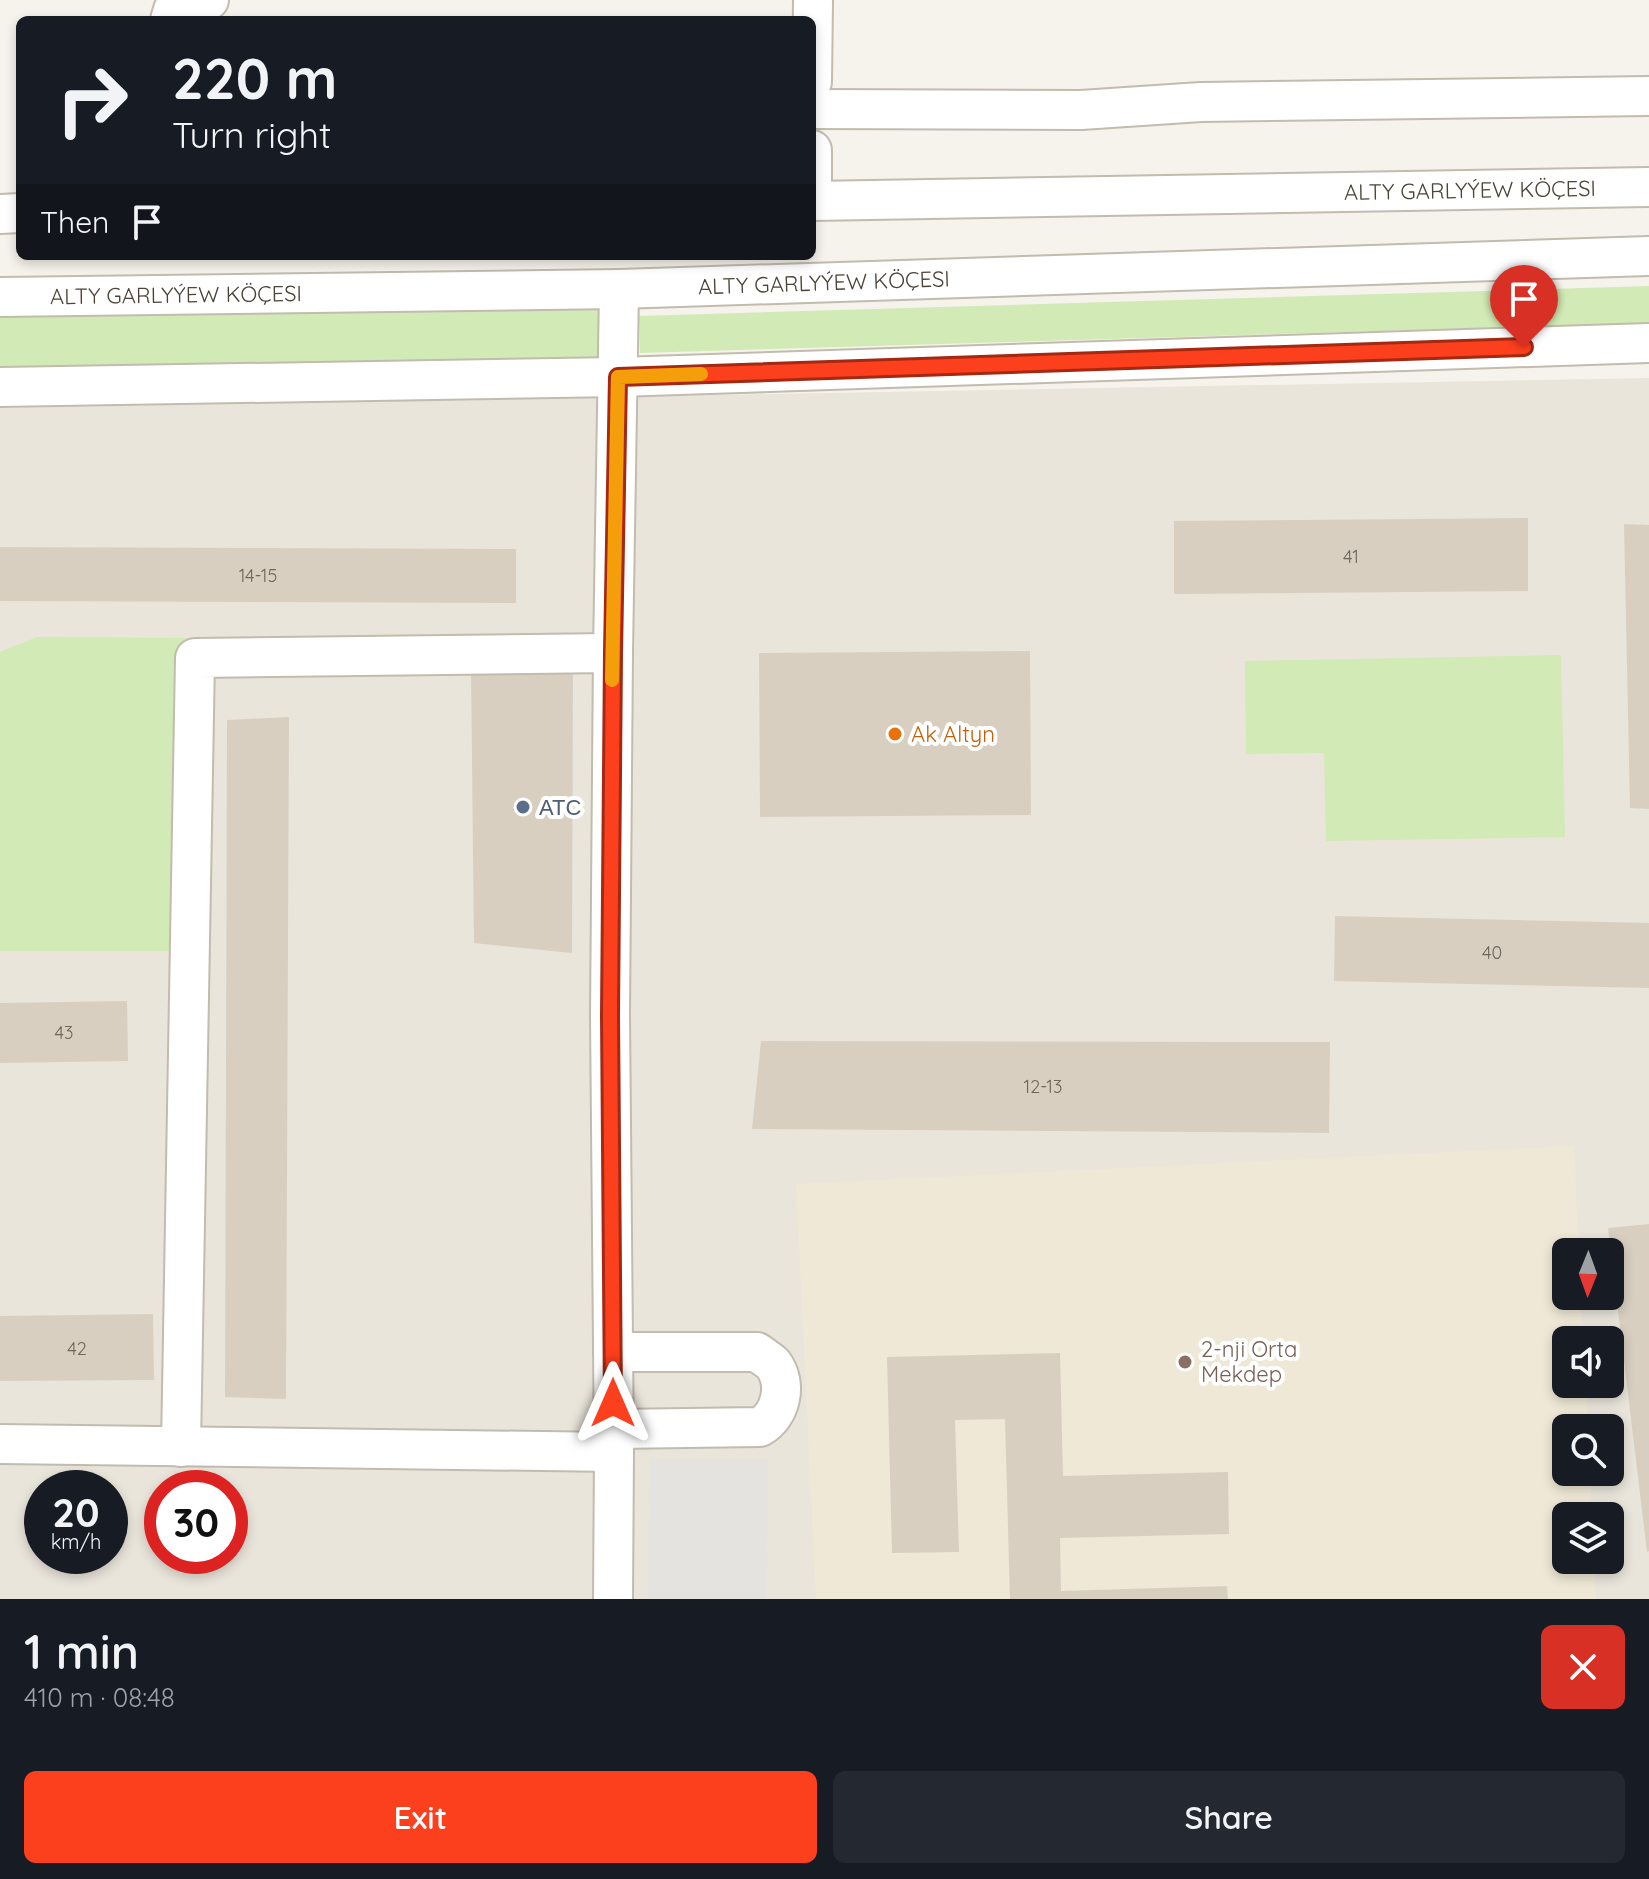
<!DOCTYPE html>
<html lang="en">
<head>
<meta charset="utf-8">
<style>
	:root { --surface:#171b24; --page:#242831; --text:#f1f3f6; --muted:#9ea1a6; --accent:#fc3f1d }
	body { margin:0; font-family:Quicksand,sans-serif; background:var(--page); color:var(--text); height:100vh; display:flex; flex-direction:column; font-size:30px; white-space:nowrap }
	* { box-sizing:border-box; margin:0 }
	p { font-size:26px; color:var(--muted) }
	.icon { flex:none; width:44px; height:44px; fill:none; stroke:currentColor; stroke-width:2; stroke-linecap:round; stroke-linejoin:round }
	.map { position:relative; height:1599px; overflow:hidden }
	.side { display:flex; flex-direction:column; background:var(--surface); flex:1 }
	.side>* { flex:none }
	.guide { position:absolute; left:16px; top:16px; width:800px; height:244px; border-radius:12px; box-shadow:0 4px 12px #0003; background:#171b24; color:var(--text); overflow:hidden }
	.needle { width:52px; rotate:181deg }
	.controls { position:absolute; left:1552px; top:1238px; display:grid; gap:16px }
	.controls a { display:grid; place-items:center; width:72px; height:72px; border-radius:12px; background:var(--surface); box-shadow:0 4px 12px #0003; font-size:40px }
	.speed { position:absolute; left:24px; top:1470px; display:flex; gap:16px; font-size:40px; font-weight:700; text-align:center }
	.speed>* { display:grid; place-content:center; width:104px; height:104px; border-radius:50%; background:var(--surface); box-shadow:0 4px 12px #0003; line-height:1 }
	.speed small { font-size:20px; font-weight:400 }
	.speed .limit { border:12px solid #d22; background:#fff; color:#111 }
	.pin { position:absolute; display:grid; place-items:center; width:68px; height:68px; color:#fff; margin:-82px -34px; border-radius:50% 50% 50% 0; rotate:-45deg; box-shadow:0 0 8px #0007 }
	.pin .icon { rotate:45deg }
	.me { position:absolute; width:88px; margin:-44px; rotate:0deg; stroke-linejoin:round; filter:drop-shadow(0 0 6px #0008) }
	.turn { display:flex; align-items:center; gap:28px; height:168px; padding:0 24px; font-size:36px }
	.turn .icon { width:104px; height:104px; stroke-width:2.5 }
	.turn b { display:block; font-size:56px; line-height:68px }
	.then { display:flex; align-items:center; height:76px; padding:0 24px; background:#0003; gap:16px; font-size:30px }
	.round { display:grid; place-items:center; flex:none; width:84px; height:84px; border-radius:12px; background:var(--page) }
	.overview { display:flex; align-items:center; justify-content:space-between; height:136px; padding:0 24px }
	h1 { font-size:48px; font-weight:600; line-height:60px }
	.button { display:flex; gap:16px; margin-top:auto; padding:16px 24px }
	.button a { flex:1; height:92px; border-radius:12px; background:var(--accent); color:#fff; font-size:32px; font-weight:600; line-height:92px; text-align:center }
	.button a+a { background:var(--page); color:var(--text) }
	.map>svg:first-child { display:block }
	.residential { fill:#eae5da; fill-rule:evenodd }
	.education { fill:#efe8d6 }
	.green { fill:#d2eab5 }
	.parking { fill:#e5e3e0 }
	.building { fill:#d8cfc1 }
	.lines { fill:none; stroke-linecap:round; stroke-linejoin:round }
	.minor-casing { stroke:#c2bbae; stroke-width:42 }
	.minor { stroke:#fff; stroke-width:38 }
	.route-casing { stroke:#a42913; stroke-width:20 }
	.route { stroke:#fc3f1d; stroke-width:14 }
	.slow { stroke:#f59e0b; stroke-width:14 }
	.food-dot { fill:#e8710a; stroke:#fff; stroke-width:3 }
	.service-dot { fill:#5c6f8a; stroke:#fff; stroke-width:3 }
	.education-dot { fill:#8d6e63; stroke:#fff; stroke-width:3 }
	.labels { text-anchor:middle; dominant-baseline:central; stroke-width:8; stroke-linejoin:round; paint-order:stroke }
	.number-label { font-size:18px; fill:#6e675b }
	.street-label { font-size:22px; fill:#4b4439; stroke:#fff }
	.food-label { font-size:22px; fill:#c56008; stroke:#fff; text-anchor:start }
	.service-label { font-size:22px; fill:#4e5e75; stroke:#fff; text-anchor:start }
	.education-label { font-size:22px; fill:#785e54; stroke:#fff; text-anchor:start }
</style>
</head>
<body>
<div class="map">
<svg width="1649" height="1599" viewBox="0 0 1649 1599">
	<rect width="100%" height="100%" fill="#f6f3ec"/>
	<!-- residential -->
	<path class="residential" d="M1649 378V1599H0V408ZM1566 1252H1610V1296H1566ZM1566 1340H1610V1384H1566ZM1566 1428H1610V1472H1566ZM42 1488H110V1556H42ZM162 1488H230V1556H162ZM1566 1516H1610V1560H1566Z"/>
	<!-- education -->
	<path class="education" d="M1574 1146 1579 1252H1566V1296H1581L1583 1340H1566V1384H1586L1588 1428H1566V1472H1590L1592 1516H1566V1560H1594L1596 1599H816L796 1184Z"/>
	<!-- green -->
	<path class="green" d="M1649 286V323L640 353 639 316Z
		M603 309 604 360 0 368V317Z
		M37 637 201 638V951H0V652Z
		M1561 655 1565 837 1326 841 1324 753 1246 754 1245 661Z"/>
	<!-- parking -->
	<path class="parking" d="M649 1459H768L767 1599H648Z"/>
	<!-- building -->
	<path class="building" d="M1528 518V591L1174 594V521Z
		M1624 524 1649 525V809L1630 808Z
		M0 547 516 549V603L0 601Z
		M1030 651 1031 815 760 817 759 653Z
		M471 670 573 672 572 953 474 943Z
		M289 717 286 1399 225 1397 227 720Z
		M1335 916 1649 923V988L1334 981Z
		M127 1001 128 1061 0 1063V1003Z
		M761 1041 1330 1042 1329 1133 752 1129Z
		M1649 1224V1551L1647 1552 1608 1228Z
		M153 1314 154 1380 0 1381V1316Z
		M1060 1353 1063 1476 1228 1472 1229 1534 1060 1538 1061 1591 1227 1586 1228 1599H1010L1005 1419 955 1420 959 1552 892 1553 887 1357Z"/>
	<g class="lines">
		<defs>
			<g id="minor">
				<path d="M170 20 173 10 202 0H209"/>
				<path d="M812 82 813 0"/>
				<path d="M812 109 1081 110 1201 102 1649 96"/>
				<path d="M812 150V201"/>
				<path id="s1" d="M812 201 1649 187"/>
				<path d="M0 214 20 213"/>
				<path id="s2" d="M0 297 619 289 1649 256"/>
				<path d="M0 387 618 377 1649 343"/>
				<path d="M613 1352H757C762 1356 769 1360 773 1364 788 1384 781 1415 760 1427L614 1429"/>
				<path d="M0 1444 614 1452 613 1599"/>
				<path d="M181 1447 195 658 613 653"/>
				<path d="M614 1452 610 1015 613 653 619 289"/>
			</g>
		</defs>
		<!-- minor casing -->
		<use href="#minor" class="minor-casing"/>
		<!-- minor -->
		<use href="#minor" class="minor"/>
	</g>
	<g class="lines">
		<defs>
			<path id="route" d="M613 1403 610 1015 613 653 618 377 1524 347"/>
		</defs>
		<!-- route casing -->
		<use href="#route" class="route-casing"/>
		<!-- route -->
		<use href="#route" class="route"/>
		<!-- slow -->
		<path class="slow" d="M612 680 618 377 701 374"/>
	</g>
	<!-- markers -->
	<circle class="food-dot" cx="895" cy="734" r="8"/>
	<circle class="service-dot" cx="523" cy="807" r="8"/>
	<circle class="education-dot" cx="1185" cy="1362" r="8"/>
	<g class="labels">
		<!-- number labels -->
		<g class="number-label">
			<text x="1351" y="556">41</text>
			<text x="258" y="575">14-15</text>
			<text x="1492" y="952">40</text>
			<text x="64" y="1032">43</text>
			<text x="1043" y="1086">12-13</text>
			<text x="77" y="1348">42</text>
		</g>
		<!-- street labels -->
		<g class="street-label">
			<text stroke="none"><textPath href="#s1" startOffset="658">ALTY GARLYÝEW KÖÇESI</textPath></text>
			<text stroke="none"><textPath href="#s2" startOffset="824">ALTY GARLYÝEW KÖÇESI</textPath></text>
			<text stroke="none"><textPath href="#s2" startOffset="176">ALTY GARLYÝEW KÖÇESI</textPath></text>
		</g>
		<!-- food labels -->
		<g class="food-label">
			<text x="911" y="734">Ak Altyn</text>
		</g>
		<!-- service labels -->
		<g class="service-label">
			<text x="539" y="807">АТС</text>
		</g>
		<!-- education labels -->
		<g class="education-label">
			<text x="1201" y="1349">2-nji Orta<tspan x="1201" dy="25">Mekdep</tspan></text>
		</g>
	</g>
</svg>
<div class="controls">
<a><svg class="needle" viewBox="-14 -14 28 28"><path d="M0-13l5 13h-10z" fill="#e53935"/><path d="M0 13l5-13h-10z" fill="#9ea1a6"/></svg></a>
<a><svg class="icon" aria-label="sound" viewBox="0 0 24 24"><path d="M4 9h4l5-4v14l-5-4H4zM17 9q2 3 0 6"/></svg></a>
<a><svg class="icon" aria-label="search" viewBox="0 0 24 24"><circle cx="10" cy="10" r="6"/><path d="M15 15l6 6"/></svg></a>
<a><svg class="icon" aria-label="layers" viewBox="0 0 24 24"><path d="M12 4l9 5-9 5-9-5zM3 14l9 5 9-5"/></svg></a>
</div>
<div class="speed"><div>20<small>km/h</small></div><div class="limit">30</div></div>
<div class="pin" style="left:1524px;top:347px;background:#d93025"><svg class="icon" aria-label="arrive" viewBox="0 0 24 24"><path d="M6 21V4h12l-3 4 3 4H6"/></svg></div>
<svg class="me" style="left:613px;top:1403px" viewBox="-20 -20 40 40"><path d="M0-17L14 15 0 8-14 15z" fill="#fc3f1d" stroke="#fff" stroke-width="4"/></svg>
<div class="guide">
<div class="turn"><svg class="icon" aria-label="right" viewBox="0 0 24 24"><path d="M7 20v-9h11M14 6l5 5-5 5"/></svg><div><b>220 m</b>Turn right</div></div>
<div class="then">Then<svg class="icon" aria-label="arrive" viewBox="0 0 24 24"><path d="M6 21V4h12l-3 4 3 4H6"/></svg></div>
</div>
</div>
<section class="side">
<div class="overview"><div><h1>1 min</h1><p>410 m · 08:48</p></div><a class="round" style="background:#d93025;color:#fff"><svg class="icon" aria-label="close" viewBox="0 0 24 24"><path d="M6 6l12 12M18 6L6 18"/></svg></a></div>
<div class="button"><a>Exit</a><a>Share</a></div>
</section>
</body>
</html>
